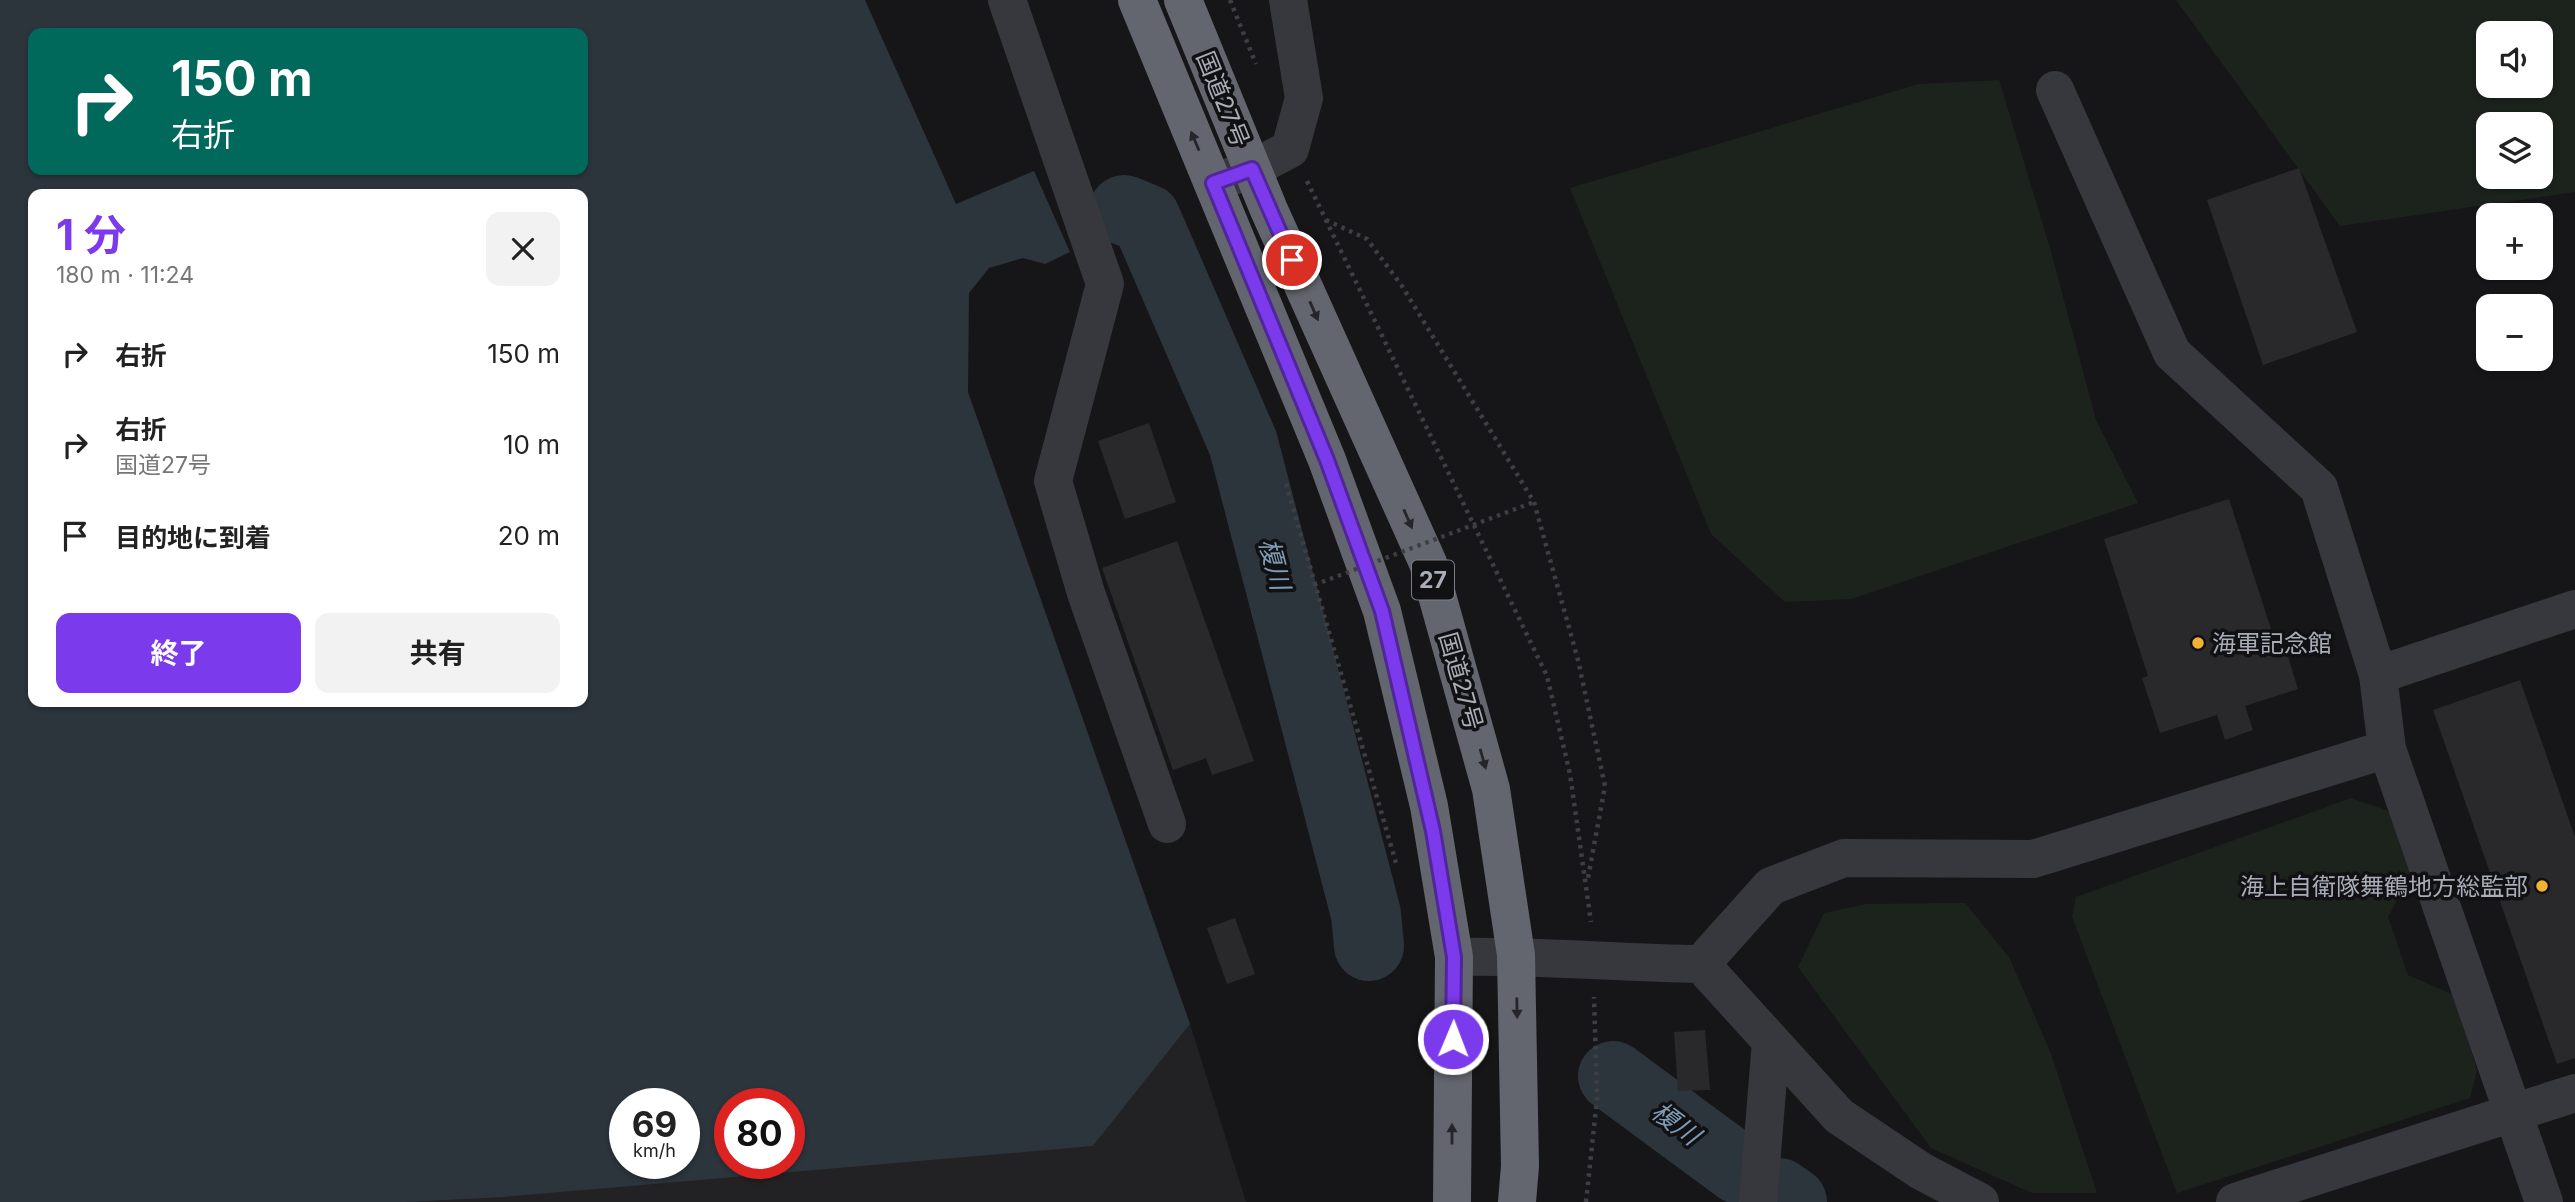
<!DOCTYPE html>
<html lang="ja">
<head>
<meta charset="utf-8">
<style>
	:root { --surface:#fff; --page:#f2f2f2; --text:#222; --muted:#767676; --accent:#7c3aed }
	body { margin:0; font-family:Inter,"Noto Sans JP",sans-serif; background:var(--page); color:var(--text); height:100vh; display:flex; flex-direction:column; font-size:26px; white-space:nowrap }
	* { box-sizing:border-box; margin:0 }
	p { font-size:23px; color:var(--muted) }
	.icon { flex:none; width:38px; height:38px; fill:none; stroke:currentColor; stroke-width:2; stroke-linecap:round; stroke-linejoin:round }
	.map { position:relative; flex:1; overflow:hidden }
	.sheet { position:absolute; left:28px; top:189px; width:560px; height:518px; display:flex; flex-direction:column; background:var(--surface); border-radius:14px; box-shadow:0 2px 5px #0004 }
	.sheet>* { flex:none }
	.top-card { position:absolute; left:28px; top:28px; width:560px; height:147px; border-radius:14px; box-shadow:0 2px 5px #0004; background:#00695c; color:#fff; overflow:hidden }
	.fabs { position:absolute; left:2476px; top:21px; display:grid; gap:14px }
	.fabs a { display:grid; place-items:center; width:77px; height:77px; border-radius:14px; background:var(--surface); box-shadow:0 2px 5px #0004; font-size:35px }
	.speed { position:absolute; left:609px; top:1088px; display:flex; gap:14px; font-size:35px; font-weight:700; text-align:center }
	.speed>* { display:grid; place-content:center; width:91px; height:91px; border-radius:50%; background:var(--surface); box-shadow:0 2px 5px #0004; line-height:1 }
	.speed small { font-size:18px; font-weight:400 }
	.speed .limit { border:10px solid #d22; background:#fff; color:#111 }
	.pin { position:absolute; display:grid; place-items:center; width:60px; height:60px; color:#fff; margin:-30px; border:4px solid #fff; border-radius:50%; box-shadow:0 2px 7px #0007 }
	.me { position:absolute; width:77px; margin:-38px; rotate:1deg; stroke-linejoin:round; filter:drop-shadow(0 0 5px #0008) }
	.turn { display:flex; align-items:center; gap:24px; height:147px; padding:0 28px; font-size:32px }
	.turn .icon { width:91px; height:91px; stroke-width:2.5 }
	.turn b { display:block; font-size:49px; line-height:60px }
	.round { display:grid; place-items:center; flex:none; width:74px; height:74px; border-radius:14px; background:var(--page) }
	.summary { display:flex; align-items:center; justify-content:space-between; height:119px; padding:0 28px }
	h1 { font-size:42px; font-weight:700; line-height:52px; color:var(--accent) }
	.cta { display:flex; gap:14px; margin-top:auto; padding:14px 28px }
	.cta a { flex:1; height:80px; border-radius:14px; background:var(--accent); color:#fff; font-size:28px; font-weight:700; line-height:80px; text-align:center }
	.cta a+a { background:var(--page); color:var(--text) }
	ul { padding:0; list-style:none }
	li { display:flex; align-items:center; gap:21px; height:91px; padding:0 28px }
	li div { flex:1 }
	li b { display:block; font-size:26px }
	li em { font-style:normal }
	.map>svg:first-child { display:block }
	.built { fill:#222225 }
	.green { fill:#1c231d; fill-rule:evenodd }
	.water { fill:#2c353c; fill-rule:evenodd }
	.lines { fill:none; stroke-linecap:round; stroke-linejoin:round }
	.river { stroke:#2c353c; stroke-width:70 }
	.building { fill:#29292c }
	.path { stroke:#3d3f44; stroke-width:4.5; stroke-dasharray:3.5 5; stroke-linecap:butt }
	.minor { stroke:#37383d; stroke-width:38 }
	.highway { stroke:#63666e; stroke-width:38 }
	.path-bridge { stroke:#3d3f44; stroke-width:4.5; stroke-dasharray:3.5 5; stroke-linecap:butt }
	.oneway { fill:#26262a }
	.route-casing { stroke:#51269a; stroke-width:18 }
	.route { stroke:#7c3aed; stroke-width:12 }
	.poi-dot { fill:#f2b134; stroke:#111113; stroke-width:2.5 }
	.labels { text-anchor:middle; dominant-baseline:central; stroke-width:7; stroke-linejoin:round; paint-order:stroke }
	.shield { fill:#111113; stroke:#7b7e86; stroke-width:2 }
	.shield-label { font-size:23px; font-weight:bold; fill:#a8adb8 }
	.street-label { font-size:24px; fill:#a8adb8; stroke:#111113 }
	.poi-label { font-size:24px; fill:#a8adb8; stroke:#111113; text-anchor:start }
	.water-label { font-size:26px; font-style:italic; fill:#7f9bb3; stroke:#111113 }
</style>
</head>
<body>
<div class="map">
<svg width="2575" height="1202" viewBox="0 0 2575 1202">
	<rect width="100%" height="100%" fill="#161618"/>
	<!-- built -->
	<path class="built" d="M1190 1024 1246 1202H202L1093 1146Z"/>
	<!-- green -->
	<path class="green" d="M2176 0H2575V192L2340 226ZM2488 33H2541V86H2488ZM2488 124H2541V177H2488Z
		M1999 80 2050 248 2096 420 2138 503 1851 599 1785 602 1711 534 1570 188 1919 84Z
		M2351 798 2388 811 2413 872 2388 917 2408 975 2454 995 2477 1070 2470 1098 2177 1193 2072 917 2076 897Z
		M1965 903 2009 957 2050 1051 2097 1193H2032L1931 1148 1798 967 1824 913 1867 904Z"/>
	<!-- water -->
	<path class="water" d="M0 0H865L956 204 1034 171 1070 252 1045 264 1023 258 989 268 969 293 968 392 1190 1024 1093 1146 503 1197 407 1202H0ZM33 33H583V170H33ZM33 194H583V702H33ZM684 1104V1164H625V1104ZM789 1104V1164H730V1104Z"/>
	<g class="lines">
		<!-- river -->
		<path class="river" d="M1124 210 1146 219 1243 443 1366 914 1369 946
			M1613 1076 1739 1169
			M1779 1193 1792 1202"/>
	</g>
	<!-- building -->
	<path class="building" d="M2299 168 2357 332 2263 365 2207 200Z
		M1149 423 1176 502 1125 519 1098 441Z
		M2229 499 2273 635 2281 633 2298 689 2245 706 2253 730 2225 740 2217 715 2160 733 2142 678 2148 676 2104 539Z
		M1177 541 1254 761 1212 775 1206 758 1173 770 1102 568Z
		M2520 680 2575 837V1058L2557 1064 2433 710Z
		M1235 918 1255 974 1227 984 1207 928Z
		M1705 1030 1710 1090 1678 1091 1674 1032Z"/>
	<g class="lines">
		<!-- path -->
		<path class="path" d="M1230 0 1256 64
			M1307 181 1547 676 1570 774 1591 922
			M1326 220 1367 239 1402 286 1534 502 1578 660 1605 786 1588 878
			M1286 484 1396 863
			M1586 1202 1597 1099 1594 997"/>
		<!-- minor -->
		<path class="minor" d="M1007 0 1105 284 1053 481 1086 593 1167 824
			M2055 90 2172 353 2319 488 2378 675 2387 749 2544 1202
			M1213 183 1252 169 1290 149 1304 98 1288 0
			M2378 675 2575 609
			M1454 957C1536 955 1618 963 1701 964L1839 1116 1921 1171 1980 1202
			M1701 964 1771 886 1844 858 2033 859 2387 749
			M1758 1202 1771 1041
			M2235 1202 2575 1093"/>
		<!-- highway -->
		<path class="highway" d="M1137 0 1327 460 1382 611 1429 806 1454 957 1452 1202
			M1183 0 1269 210 1428 563 1491 789 1516 955 1520 1166 1517 1202"/>
		<!-- path-bridge -->
		<path class="path-bridge" d="M1314 585 1534 502"/>
	</g>
	<!-- one-way arrows -->
	<defs><path id="oneway-solid" d="M-6-.8H1V-3.2L6.5 0L1 3.2V.8H-6Z" transform="scale(1.75)"/></defs>
	<g class="oneway">
		<use href="#oneway-solid" transform="translate(1195 141) rotate(-113)"/>
		<use href="#oneway-solid" transform="translate(1314 311) rotate(66)"/>
		<use href="#oneway-solid" transform="translate(1408 519) rotate(66)"/>
		<use href="#oneway-solid" transform="translate(1483 759) rotate(74)"/>
		<use href="#oneway-solid" transform="translate(1517 1008) rotate(89)"/>
		<use href="#oneway-solid" transform="translate(1452 1134) rotate(-90)"/>
	</g>
	<g class="lines">
		<defs>
			<path id="route" d="M1292 260 1252 169 1213 183 1327 460 1382 611 1433 831 1454 957 1453 1039"/>
		</defs>
		<!-- route casing -->
		<use href="#route" class="route-casing"/>
		<!-- route -->
		<use href="#route" class="route"/>
	</g>
	<!-- markers -->
	<g class="poi-dot">
		<circle cx="2198" cy="643" r="7"/>
		<circle cx="2542" cy="886" r="7"/>
	</g>
	<g class="labels">
		<!-- shield labels -->
		<rect class="shield" x="1412" y="560.5" width="42" height="39" rx="5"/>
		<g class="shield-label">
			<text x="1433" y="580">27</text>
		</g>
		<!-- street labels -->
		<g class="street-label">
			<text transform="translate(1223 99) rotate(68)">国道27号</text>
			<text transform="translate(1461 681) rotate(74)">国道27号</text>
		</g>
		<!-- poi labels -->
		<g class="poi-label">
			<text x="2212" y="643">海軍記念館</text>
			<text x="2528" y="886" text-anchor="end">海上自衛隊舞鶴地方総監部</text>
		</g>
		<!-- water labels -->
		<g class="water-label">
			<text transform="translate(1275 564) rotate(75)">榎川</text>
			<text transform="translate(1676 1123) rotate(37)">榎川</text>
		</g>
	</g>
</svg>
<div class="fabs">
<a><svg class="icon" aria-label="sound" viewBox="0 0 24 24"><path d="M4 9h4l5-4v14l-5-4H4zM17 9q2 3 0 6"/></svg></a>
<a><svg class="icon" aria-label="layers" viewBox="0 0 24 24"><path d="M12 4l9 5-9 5-9-5zM3 14l9 5 9-5"/></svg></a>
<a>+</a>
<a>−</a>
</div>
<div class="speed"><div>69<small>km/h</small></div><div class="limit">80</div></div>
<div class="pin" style="left:1292px;top:260px;background:#d93025"><svg class="icon" aria-label="arrive" viewBox="0 0 24 24"><path d="M6 21V4h12l-3 4 3 4H6"/></svg></div>
<svg class="me" style="left:1453px;top:1039px" viewBox="-20 -20 40 40"><circle r="17" fill="#7c3aed" stroke="#fff" stroke-width="3"/><path d="M0-11L8 9 0 5-8 9z" fill="#fff"/></svg>
<div class="top-card">
<div class="turn"><svg class="icon" aria-label="right" viewBox="0 0 24 24"><path d="M7 20v-9h11M14 6l5 5-5 5"/></svg><div><b>150 m</b>右折</div></div>
</div>
<section class="sheet">
<div class="summary"><div><h1>1 分</h1><p>180 m · 11:24</p></div><a class="round"><svg class="icon" aria-label="close" viewBox="0 0 24 24"><path d="M6 6l12 12M18 6L6 18"/></svg></a></div>
<ul>
<li><svg class="icon" aria-label="right" viewBox="0 0 24 24"><path d="M7 20v-9h11M14 6l5 5-5 5"/></svg><div><b>右折</b></div><em>150 m</em></li>
<li><svg class="icon" aria-label="right" viewBox="0 0 24 24"><path d="M7 20v-9h11M14 6l5 5-5 5"/></svg><div><b>右折</b><p>国道27号</p></div><em>10 m</em></li>
<li><svg class="icon" aria-label="arrive" viewBox="0 0 24 24"><path d="M6 21V4h12l-3 4 3 4H6"/></svg><div><b>目的地に到着</b></div><em>20 m</em></li>
</ul>
<div class="cta"><a>終了</a><a>共有</a></div>
</section>
</div>
</body>
</html>
